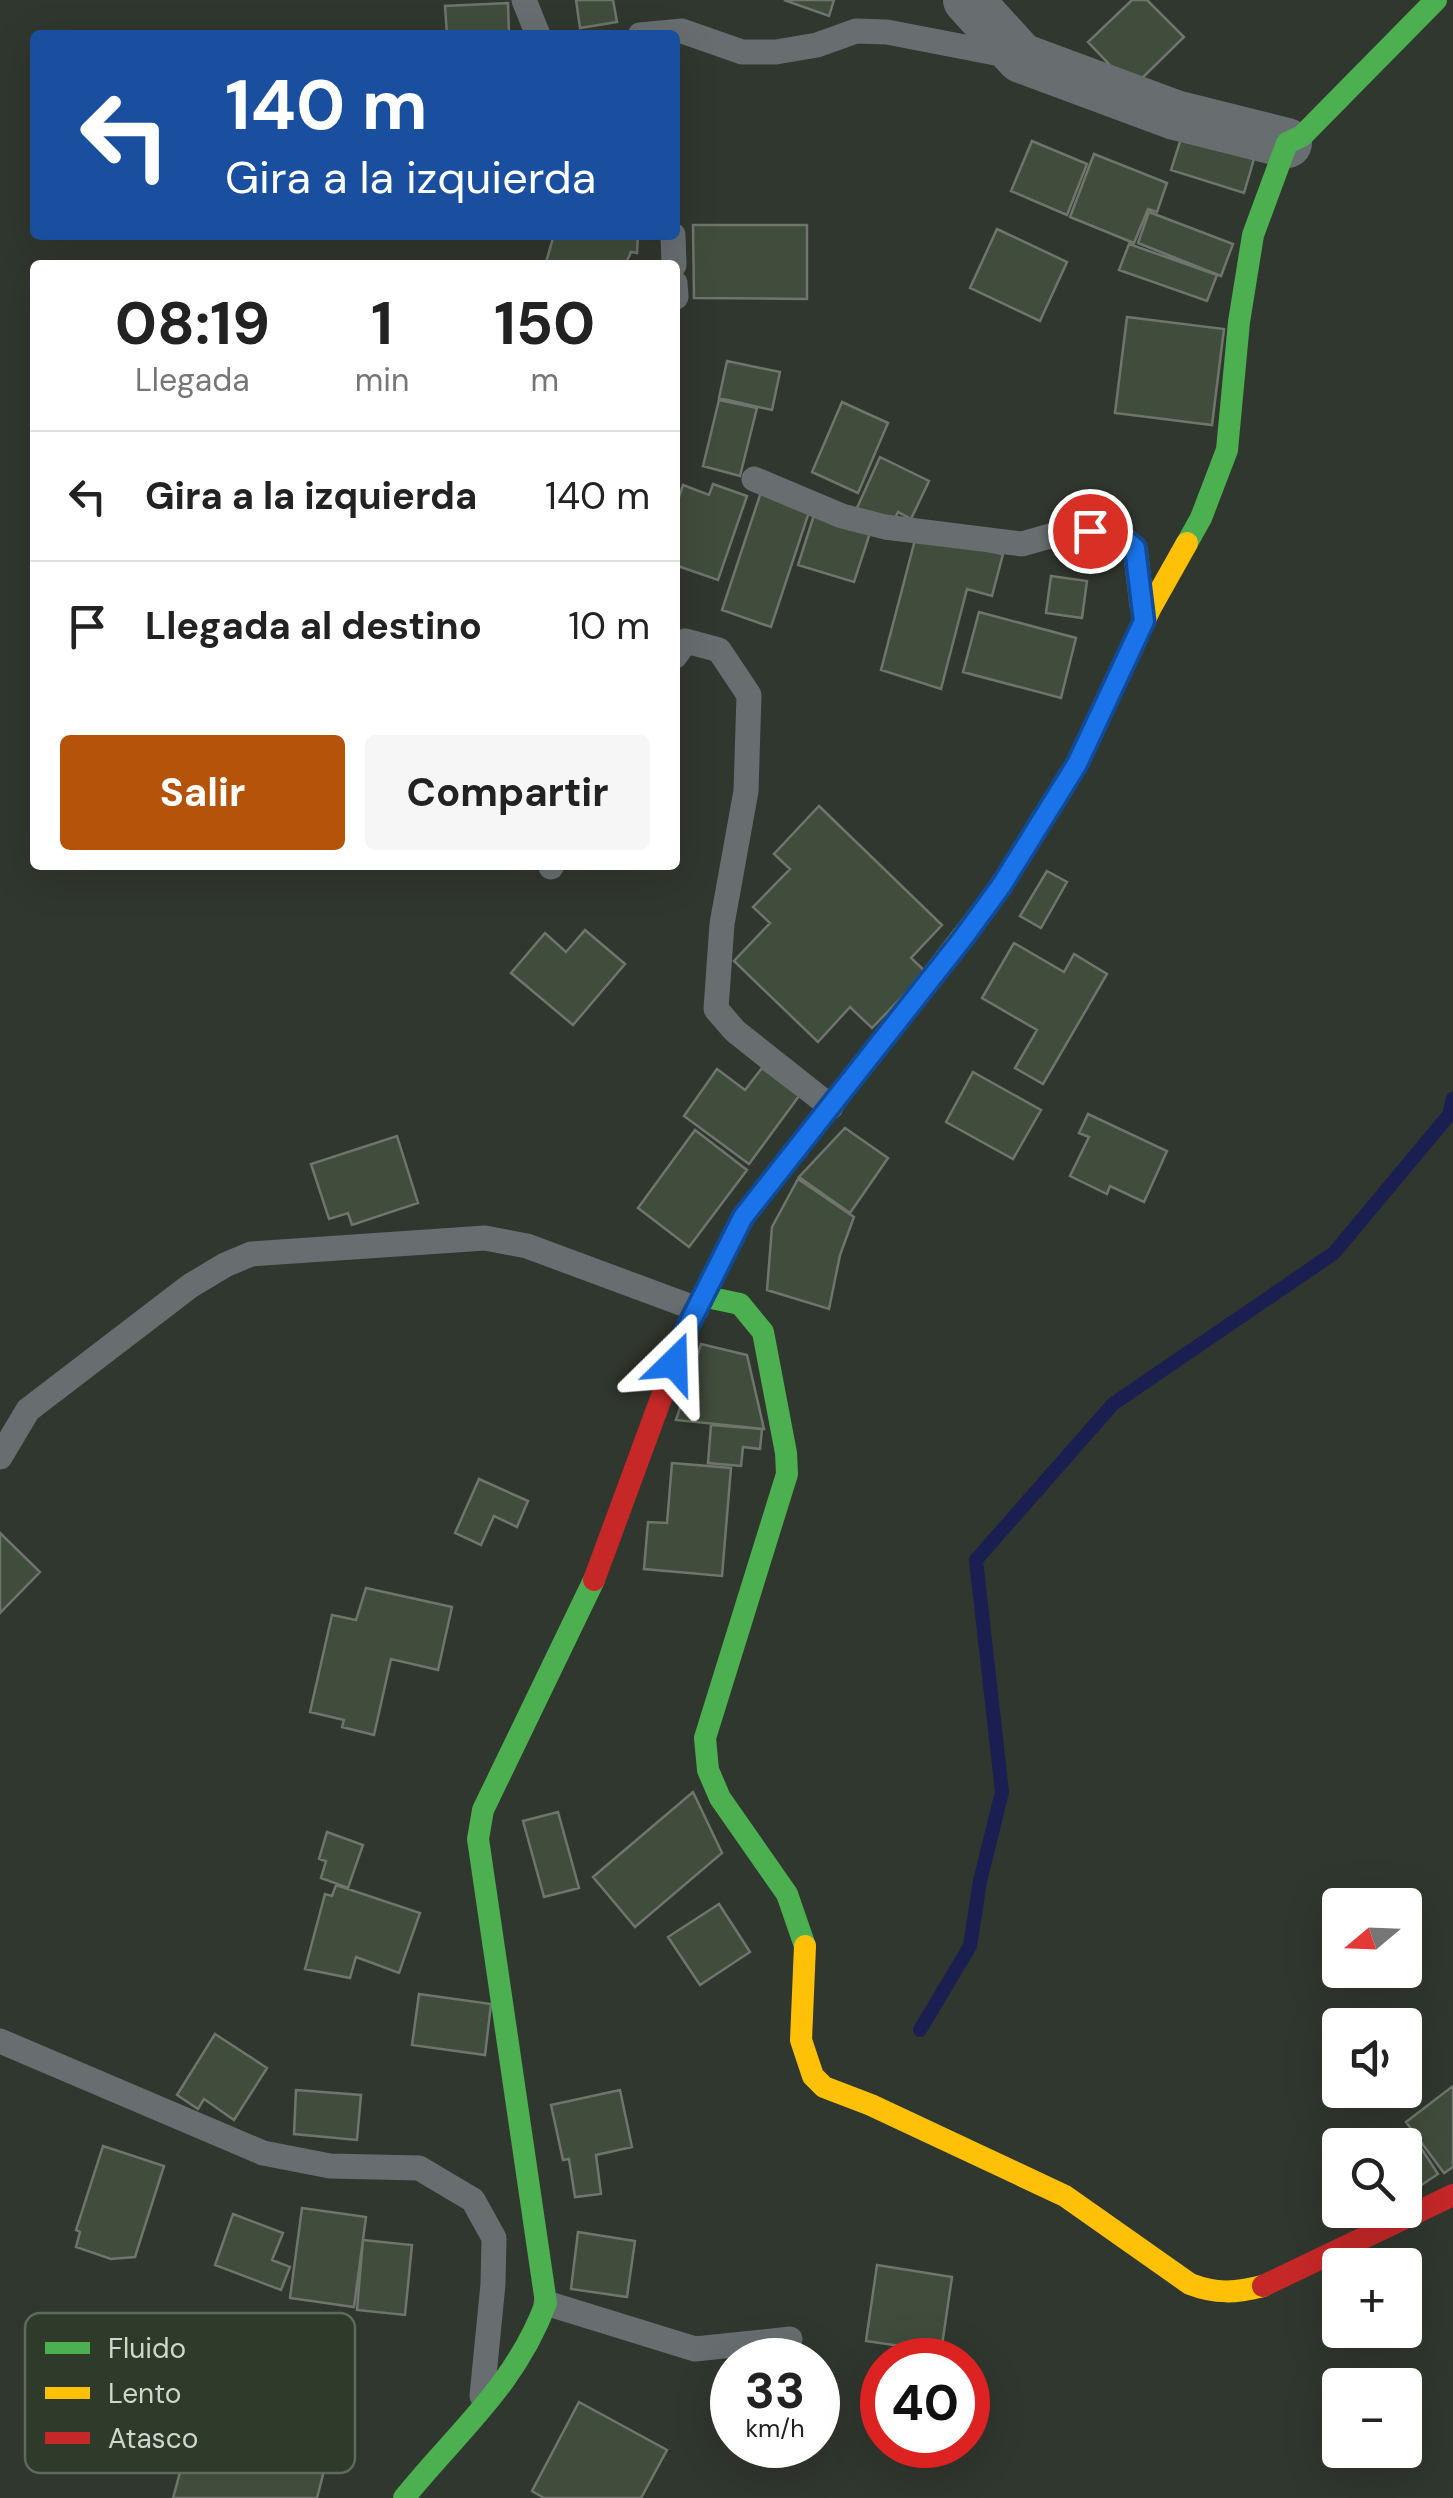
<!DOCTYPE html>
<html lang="es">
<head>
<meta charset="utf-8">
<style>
	:root { --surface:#fff; --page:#f6f6f6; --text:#222; --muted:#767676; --line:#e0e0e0; --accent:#b45309 }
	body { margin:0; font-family:"DM Sans",sans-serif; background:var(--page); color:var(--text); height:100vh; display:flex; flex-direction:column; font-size:38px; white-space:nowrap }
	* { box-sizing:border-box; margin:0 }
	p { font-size:32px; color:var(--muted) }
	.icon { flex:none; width:55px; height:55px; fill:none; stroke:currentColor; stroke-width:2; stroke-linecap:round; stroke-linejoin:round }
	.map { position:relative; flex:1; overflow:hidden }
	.drawer { position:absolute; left:30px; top:260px; width:650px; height:610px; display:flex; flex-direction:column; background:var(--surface); border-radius:10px; box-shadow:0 10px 40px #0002 }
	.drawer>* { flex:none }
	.banner { position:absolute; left:30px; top:30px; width:650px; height:210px; border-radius:10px; box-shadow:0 10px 40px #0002; background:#1a4fa0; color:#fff; overflow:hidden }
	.needle { width:65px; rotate:251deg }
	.fabs { position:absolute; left:1322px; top:1888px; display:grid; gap:20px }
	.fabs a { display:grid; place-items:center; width:100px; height:100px; border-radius:10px; background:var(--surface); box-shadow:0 10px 40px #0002; font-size:50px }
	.speed { position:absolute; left:710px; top:2338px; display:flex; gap:20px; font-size:50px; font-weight:700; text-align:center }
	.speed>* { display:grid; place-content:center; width:130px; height:130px; border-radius:50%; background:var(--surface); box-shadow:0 10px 40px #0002; line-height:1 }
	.speed small { font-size:25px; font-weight:400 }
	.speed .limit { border:15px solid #d22; background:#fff; color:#111 }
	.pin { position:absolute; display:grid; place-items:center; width:85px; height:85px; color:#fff; margin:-42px; border:5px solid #fff; border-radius:50%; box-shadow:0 2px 10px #0007 }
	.me { position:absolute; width:110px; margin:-55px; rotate:22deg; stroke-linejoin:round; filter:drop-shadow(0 0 8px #0008) }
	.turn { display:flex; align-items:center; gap:35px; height:210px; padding:0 30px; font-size:45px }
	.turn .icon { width:130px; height:130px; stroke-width:2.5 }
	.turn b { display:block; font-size:70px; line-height:85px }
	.eta { display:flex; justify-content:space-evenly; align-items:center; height:170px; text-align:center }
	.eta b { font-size:60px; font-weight:700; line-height:70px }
	.action { display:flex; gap:20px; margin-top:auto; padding:20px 30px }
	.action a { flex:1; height:115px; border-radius:10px; background:var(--accent); color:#fff; font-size:40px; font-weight:700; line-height:115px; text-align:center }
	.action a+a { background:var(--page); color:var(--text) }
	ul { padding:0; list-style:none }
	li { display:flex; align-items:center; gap:30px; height:130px; padding:0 30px; border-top:2px solid var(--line) }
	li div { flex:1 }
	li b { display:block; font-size:38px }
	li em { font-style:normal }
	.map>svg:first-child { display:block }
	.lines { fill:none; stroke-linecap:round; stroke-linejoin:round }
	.stream { stroke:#1b1e51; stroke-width:14 }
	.building { fill:#404c3c; stroke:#6f756d; stroke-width:2.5 }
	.lane { stroke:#686d6f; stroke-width:25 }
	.street { stroke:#686d6f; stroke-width:50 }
	.fast { stroke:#4caf50; stroke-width:22 }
	.slow { stroke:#ffc107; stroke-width:22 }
	.jam { stroke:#c62828; stroke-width:22 }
	.route-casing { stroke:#114b97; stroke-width:25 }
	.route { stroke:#1a73e8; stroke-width:18 }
	.key { fill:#2f3b2a; stroke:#5f6a5a; stroke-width:2.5 }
	.key-label { font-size:28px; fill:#cfd6cb }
</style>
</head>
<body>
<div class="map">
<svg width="1453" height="2498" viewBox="0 0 1453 2498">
	<rect width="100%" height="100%" fill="#30372e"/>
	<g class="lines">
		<!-- stream -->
		<path class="stream" d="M920 2030 970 1946 980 1881 1002 1792 976 1560 1113 1404 1334 1253 1449 1115 1453 1099"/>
	</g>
	<!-- building -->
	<path class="building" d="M576 0H613L617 22 580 28Z
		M784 0H834L829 16Z
		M1132 0H1147L1184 37 1132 88 1088 42Z
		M508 3 509 35H447L445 6Z
		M1184 129 1256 152 1244 193 1171 170Z
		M1032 141 1087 164 1067 215 1011 191Z
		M1094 154 1167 183 1157 212 1148 209 1134 243 1070 217Z
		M1149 212 1233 244 1221 276 1138 243Z
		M693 225H807V299L694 298Z
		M997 229 1067 262 1040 321 970 288Z
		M554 235H638L637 253 631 252 625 265H554L546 262Z
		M1129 244 1217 275 1207 301 1119 270Z
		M1127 317 1224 329 1212 425 1115 413Z
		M727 361 780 372 772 410 719 398Z
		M719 400 757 408 740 476 703 466Z
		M842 402 888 423 858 493 812 472Z
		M880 457 929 481 911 519 898 512 891 526 856 510Z
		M713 484 747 496 718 580 675 565V509L683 485 709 495Z
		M762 489 811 506 771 627 722 610Z
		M814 515 870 533 854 582 798 565Z
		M916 536 1003 554 992 596 967 589 941 689 881 670Z
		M1051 576 1087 581 1082 618 1046 613Z
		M979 612 1076 638 1061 698 963 672Z
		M819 806 942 925 911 958 926 972 872 1028 850 1007 818 1042 734 961 770 923 753 907 790 869 774 854Z
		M1047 871 1067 882 1041 928 1020 916Z
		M585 930 625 964 573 1025 511 973 545 933 566 952Z
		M1014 943 1064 972 1074 954 1107 974 1043 1084 1015 1068 1037 1030 982 998Z
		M762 1068 799 1096 749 1164 684 1116 717 1069 745 1090Z
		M973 1072 1041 1110 1013 1159 946 1122Z
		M1088 1114 1167 1151 1144 1202 1110 1186 1107 1194 1070 1176 1089 1137 1079 1133Z
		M845 1128 888 1158 850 1213 799 1177Z
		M695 1130 747 1170 689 1247 638 1208Z
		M397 1136 418 1203 352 1225 348 1213 329 1219 311 1164Z
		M798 1179 854 1217 840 1255 829 1309 767 1290 772 1227Z
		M701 1344 747 1355 764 1429 676 1420Z
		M711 1425 762 1429 760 1449 743 1447 741 1466 708 1463Z
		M672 1463 731 1468 722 1576 644 1569 648 1522 667 1523Z
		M479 1479 528 1501 517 1527 494 1516 481 1545 455 1533Z
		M0 1533 40 1572 0 1613Z
		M366 1588 452 1607 438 1670 391 1659 374 1735 342 1727 344 1720 310 1712 332 1615 356 1620Z
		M693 1792 722 1853 635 1927 593 1877Z
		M558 1812 579 1888 544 1897 523 1821Z
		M327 1832 363 1845 348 1888 321 1878 326 1861 319 1859Z
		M336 1885 420 1913 399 1973 356 1957 350 1978 305 1969 325 1894 332 1896Z
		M719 1904 750 1952 700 1985 668 1937Z
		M419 1994 491 2004 485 2055 412 2045Z
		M215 2034 267 2068 234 2120 204 2099 198 2109 177 2095Z
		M1453 2086V2167L1444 2173 1406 2122Z
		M296 2090 361 2095 357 2140 294 2134Z
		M620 2090 632 2147 596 2155 601 2194 575 2197 569 2159 563 2160 551 2105Z
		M1419 2145 1438 2174 1405 2196V2154Z
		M103 2146 164 2166 135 2257 111 2259 76 2247 80 2232 76 2230Z
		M302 2208 366 2217 354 2307 290 2298Z
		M233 2214 283 2233 272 2260 290 2267 281 2290 215 2265Z
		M578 2232 635 2241 627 2297 571 2289Z
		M363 2240 412 2245 405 2315 357 2310Z
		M877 2265 952 2277 941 2352 866 2341Z
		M579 2402 667 2450 641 2498H544L532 2491Z
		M195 2418 241 2431 238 2442 325 2467 317 2498H173Z"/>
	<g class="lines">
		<!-- lane -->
		<path class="lane" d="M524 0 538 35
			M640 35 682 31 742 52H776L817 45 856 31 887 32 1011 56
			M673 235 674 265
			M675 283 676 297
			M754 479 842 516 885 527 1022 544 1064 532 1114 531 1135 548 1142 606
			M675 656 686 641 719 650 749 695 746 791 722 924 716 1009 735 1031 831 1107
			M551 867 552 865
			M0 1457 28 1410 190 1286 225 1265 251 1254 485 1238 527 1246 697 1309
			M0 2041 263 2153 330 2166 419 2168 473 2200 494 2238 493 2284 482 2396
			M546 2303 695 2349 790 2339"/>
		<!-- street -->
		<path class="street" d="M968 0 1021 58 1175 115 1287 143"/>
		<!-- fast -->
		<path class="fast" d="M1187 543 1201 518 1227 450 1239 322 1253 235 1287 143 1302 136 1436 0
			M805 1946 787 1894 720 1798 708 1770 705 1738 787 1474 786 1453 763 1332 740 1304 702 1296 743 1217 873 1052
			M404 2498C458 2431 515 2386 546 2303L478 1839 483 1810 594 1580"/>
		<!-- slow -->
		<path class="slow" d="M873 1052 1001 886 1077 763 1151 607 1187 543
			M805 1946 801 2040 813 2076 824 2087 871 2105 1065 2196 1190 2284C1216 2294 1236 2293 1263 2286"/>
		<!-- jam -->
		<path class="jam" d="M594 1580 687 1328 702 1296
			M1263 2286 1453 2195"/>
	</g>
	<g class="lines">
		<defs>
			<path id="route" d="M674 1363 687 1328 743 1217 963 938 1001 886 1077 764 1144 621 1135 548 1114 530 1090 531"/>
		</defs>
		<!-- route casing -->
		<use href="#route" class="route-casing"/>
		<!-- route -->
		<use href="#route" class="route"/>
	</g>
	<!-- legend -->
	<rect x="25" y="2313" width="330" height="160" rx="15" class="key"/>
	<rect x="45" y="2342" width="45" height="12" fill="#4caf50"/>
	<rect x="45" y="2387" width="45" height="12" fill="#ffc107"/>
	<rect x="45" y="2432" width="45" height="12" fill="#c62828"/>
	<g class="key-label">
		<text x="108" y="2358">Fluido</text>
		<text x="108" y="2403">Lento</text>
		<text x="108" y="2448">Atasco</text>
	</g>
</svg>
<div class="fabs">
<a><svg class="needle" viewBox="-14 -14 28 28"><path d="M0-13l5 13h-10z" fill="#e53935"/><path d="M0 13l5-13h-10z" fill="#767676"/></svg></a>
<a><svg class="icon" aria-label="sound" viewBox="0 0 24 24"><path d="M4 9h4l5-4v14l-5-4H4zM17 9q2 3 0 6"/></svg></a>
<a><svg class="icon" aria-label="search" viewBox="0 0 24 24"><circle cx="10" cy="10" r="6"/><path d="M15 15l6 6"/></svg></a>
<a>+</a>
<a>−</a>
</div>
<div class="speed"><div>33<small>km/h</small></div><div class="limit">40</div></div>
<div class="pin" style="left:1090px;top:531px;background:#d93025"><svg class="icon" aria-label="arrive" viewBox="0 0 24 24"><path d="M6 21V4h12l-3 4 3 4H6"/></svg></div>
<svg class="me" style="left:674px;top:1363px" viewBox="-20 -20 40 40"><path d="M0-17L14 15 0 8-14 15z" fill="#1a73e8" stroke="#fff" stroke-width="4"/></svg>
<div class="banner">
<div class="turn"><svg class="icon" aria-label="left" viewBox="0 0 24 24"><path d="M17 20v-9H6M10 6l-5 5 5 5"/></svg><div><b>140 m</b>Gira a la izquierda</div></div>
</div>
<section class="drawer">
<div class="eta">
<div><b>08:19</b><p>Llegada</p></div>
<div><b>1</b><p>min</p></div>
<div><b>150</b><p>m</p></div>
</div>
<ul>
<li><svg class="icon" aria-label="left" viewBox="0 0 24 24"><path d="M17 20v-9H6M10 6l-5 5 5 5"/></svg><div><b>Gira a la izquierda</b></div><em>140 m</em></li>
<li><svg class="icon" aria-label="arrive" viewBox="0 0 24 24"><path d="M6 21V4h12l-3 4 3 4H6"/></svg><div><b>Llegada al destino</b></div><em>10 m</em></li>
</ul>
<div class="action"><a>Salir</a><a>Compartir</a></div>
</section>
</div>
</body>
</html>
